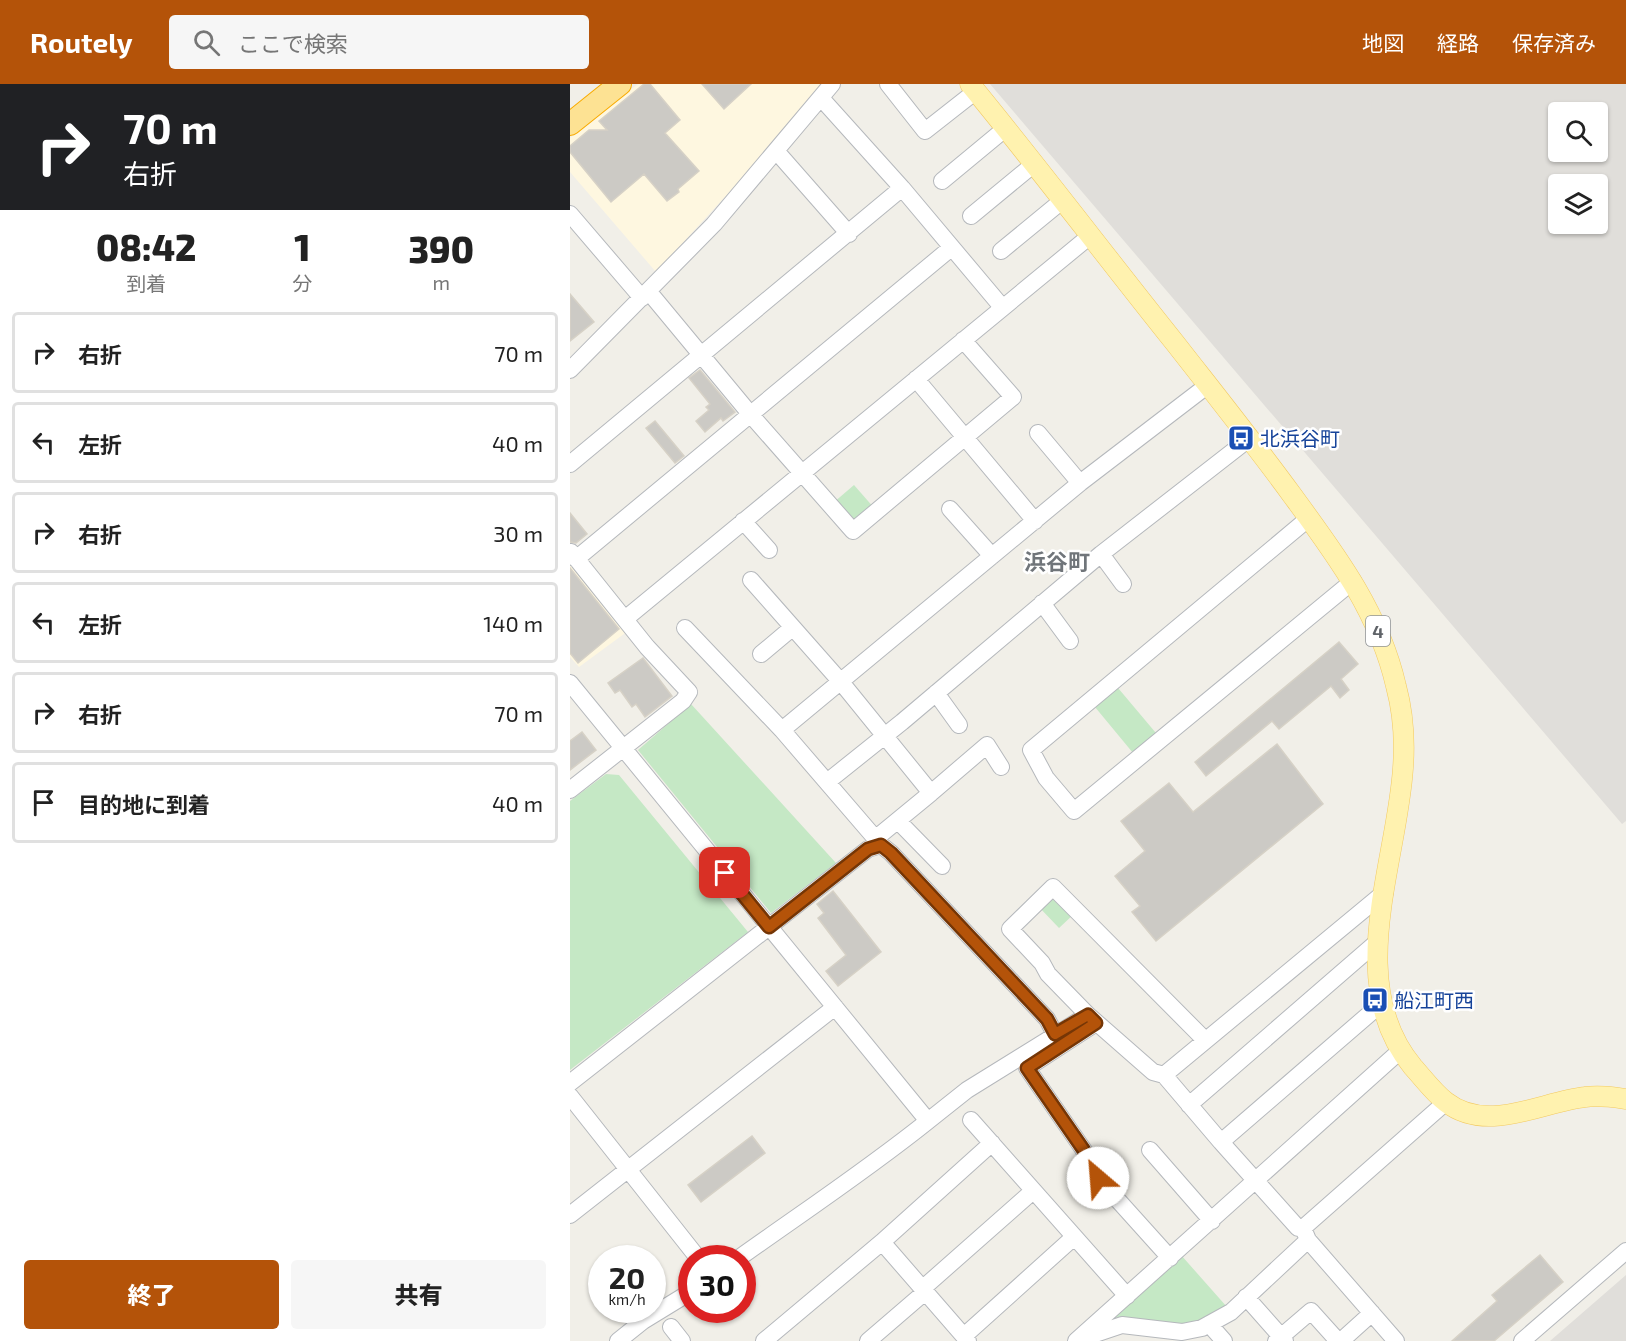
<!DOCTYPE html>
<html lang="ja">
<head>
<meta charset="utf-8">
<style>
	:root { --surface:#fff; --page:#f6f6f6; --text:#222; --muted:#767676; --line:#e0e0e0; --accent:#b45309 }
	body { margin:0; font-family:"Exo 2","Noto Sans JP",sans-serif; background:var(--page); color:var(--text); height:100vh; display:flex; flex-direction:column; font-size:22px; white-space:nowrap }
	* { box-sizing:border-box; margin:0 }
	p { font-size:20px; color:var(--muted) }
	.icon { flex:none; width:33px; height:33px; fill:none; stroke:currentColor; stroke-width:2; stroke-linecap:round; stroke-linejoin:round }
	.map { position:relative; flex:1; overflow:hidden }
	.sheet { display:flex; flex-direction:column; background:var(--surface); width:570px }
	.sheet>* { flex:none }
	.top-card { background:#202124; color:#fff; overflow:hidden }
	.buttons { position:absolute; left:978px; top:18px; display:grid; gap:12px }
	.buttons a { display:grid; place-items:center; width:60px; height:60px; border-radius:6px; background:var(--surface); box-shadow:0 2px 4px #0004; font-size:30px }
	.speed { position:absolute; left:18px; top:1161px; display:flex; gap:12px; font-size:30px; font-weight:700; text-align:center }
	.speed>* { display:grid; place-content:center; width:78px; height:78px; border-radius:50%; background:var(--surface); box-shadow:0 2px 4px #0004; line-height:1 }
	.speed small { font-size:15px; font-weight:400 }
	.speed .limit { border:9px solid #d22; background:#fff; color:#111 }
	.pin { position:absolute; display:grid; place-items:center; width:51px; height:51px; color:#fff; margin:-26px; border-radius:12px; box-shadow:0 3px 9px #0006 }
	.me { position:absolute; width:66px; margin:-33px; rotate:333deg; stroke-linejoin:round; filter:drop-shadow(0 0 4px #0008) }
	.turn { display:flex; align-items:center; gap:21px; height:126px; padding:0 24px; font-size:27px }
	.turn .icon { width:78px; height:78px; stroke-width:2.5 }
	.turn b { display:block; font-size:42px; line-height:51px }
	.eta { display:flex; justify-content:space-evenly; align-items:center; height:102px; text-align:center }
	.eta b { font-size:36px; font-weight:800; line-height:42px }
	.primary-button { display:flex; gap:12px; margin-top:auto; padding:12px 24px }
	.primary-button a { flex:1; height:69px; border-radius:6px; background:var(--accent); color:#fff; font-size:24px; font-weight:800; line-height:69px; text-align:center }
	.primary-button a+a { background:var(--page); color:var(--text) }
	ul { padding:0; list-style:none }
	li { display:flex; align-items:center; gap:18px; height:81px; margin:0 12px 9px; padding:0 12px; border:3px solid var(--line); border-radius:6px }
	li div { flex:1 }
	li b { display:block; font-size:22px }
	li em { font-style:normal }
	header { display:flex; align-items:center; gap:36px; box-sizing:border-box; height:84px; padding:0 30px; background:var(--accent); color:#fff }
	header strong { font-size:28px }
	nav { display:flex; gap:33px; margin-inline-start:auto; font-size:21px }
	.search { width:420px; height:54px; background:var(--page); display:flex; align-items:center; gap:15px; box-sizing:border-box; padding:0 21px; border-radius:6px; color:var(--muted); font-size:22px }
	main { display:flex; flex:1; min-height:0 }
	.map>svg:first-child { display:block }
	.commercial { fill:#fef7e0 }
	.industrial { fill:#e0deda; fill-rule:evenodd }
	.green { fill:#c5e8c5 }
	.building { fill:#cccac5; stroke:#d6d1c6; stroke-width:1.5 }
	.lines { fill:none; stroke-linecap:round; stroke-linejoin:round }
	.minor-casing { stroke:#b5b8bc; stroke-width:18 }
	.major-casing { stroke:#f2c960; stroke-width:21 }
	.highway-casing { stroke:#f9ab00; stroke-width:24 }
	.minor { stroke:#fff; stroke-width:16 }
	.major { stroke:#fff2af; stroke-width:20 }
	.highway { stroke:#fde293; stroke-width:22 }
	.route-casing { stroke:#753606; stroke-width:15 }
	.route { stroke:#b45309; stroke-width:10 }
	.labels { text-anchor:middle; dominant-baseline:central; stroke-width:5; stroke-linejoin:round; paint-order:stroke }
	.shield { fill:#fff; stroke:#8f9295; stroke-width:1.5 }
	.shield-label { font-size:18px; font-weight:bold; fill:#5f6368 }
	.transit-label { font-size:20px; fill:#164399; stroke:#fff; text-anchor:start }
	.quarter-label { font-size:22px; font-weight:bold; fill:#70757a; stroke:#fff }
</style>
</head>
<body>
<header>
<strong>Routely</strong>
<div class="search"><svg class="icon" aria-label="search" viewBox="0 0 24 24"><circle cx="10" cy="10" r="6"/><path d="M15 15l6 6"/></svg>ここで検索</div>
<nav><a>地図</a><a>経路</a><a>保存済み</a></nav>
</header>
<main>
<section class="sheet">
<div class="top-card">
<div class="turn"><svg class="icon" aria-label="right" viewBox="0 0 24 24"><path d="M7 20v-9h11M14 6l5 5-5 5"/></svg><div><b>70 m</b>右折</div></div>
</div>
<div class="eta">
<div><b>08:42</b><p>到着</p></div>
<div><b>1</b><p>分</p></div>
<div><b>390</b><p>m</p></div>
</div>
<ul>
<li><svg class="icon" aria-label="right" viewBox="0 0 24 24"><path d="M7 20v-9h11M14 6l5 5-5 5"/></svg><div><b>右折</b></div><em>70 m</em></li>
<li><svg class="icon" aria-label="left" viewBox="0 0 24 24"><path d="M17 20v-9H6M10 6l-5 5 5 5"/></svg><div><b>左折</b></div><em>40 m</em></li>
<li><svg class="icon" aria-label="right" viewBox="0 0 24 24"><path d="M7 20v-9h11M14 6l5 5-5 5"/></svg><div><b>右折</b></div><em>30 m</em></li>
<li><svg class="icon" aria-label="left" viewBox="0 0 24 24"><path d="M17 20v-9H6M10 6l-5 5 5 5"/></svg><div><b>左折</b></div><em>140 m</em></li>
<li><svg class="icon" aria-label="right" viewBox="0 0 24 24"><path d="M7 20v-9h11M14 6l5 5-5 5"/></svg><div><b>右折</b></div><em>70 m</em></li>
<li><svg class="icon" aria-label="arrive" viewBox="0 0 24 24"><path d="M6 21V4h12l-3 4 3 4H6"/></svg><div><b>目的地に到着</b></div><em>40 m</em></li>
</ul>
<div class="primary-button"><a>終了</a><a>共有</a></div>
</section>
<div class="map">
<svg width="1056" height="1257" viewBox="0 0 1056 1257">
	<rect width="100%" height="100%" fill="#f1efe8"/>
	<!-- commercial -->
	<path class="commercial" d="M68 0H251L163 104 86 188 0 88V54Z
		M0 476 58 547 9 583 0 573Z"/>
	<!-- industrial -->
	<path class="industrial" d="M420 0H1056V737L1052 740ZM988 28H1028V68H988ZM988 100H1028V140H988Z
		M1056 1191V1257H980Z"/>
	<!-- green -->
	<path class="green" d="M284 401 305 425 284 443 263 419Z
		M543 598 591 655 568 675 520 617Z
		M121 620 266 779 201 829 68 666Z
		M36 690 49 691 178 848 0 986V717Z
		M483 808 504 830 489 844 468 822Z
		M611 1171 657 1223 639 1235 614 1242 532 1243Z"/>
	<!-- building -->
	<path class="building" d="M74 0H80L110 36 95 49 129 87 108 105 109 108 97 117 74 90 41 118 0 68V62L19 46H37L29 37Z
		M132 0H181L154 25Z
		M0 210 24 238 0 257Z
		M130 286 165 328 153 337 151 334 135 348 126 337 139 326 136 323 140 320 119 294Z
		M85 337 114 372 105 379 76 344Z
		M0 429 17 450 6 459 0 458Z
		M0 484 49 545 8 579 0 569Z
		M769 558 788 580 771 595 779 606 770 614 761 602 709 645 702 637 636 692 625 678Z
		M73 574 102 612 75 633 66 620 62 623 50 606 45 609 38 599Z
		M12 648 26 666 0 686V657Z
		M707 660 753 720 586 857 562 828 570 822 545 792 575 767 551 737 599 699 623 728Z
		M263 807 311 868 268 902 256 887 276 871 248 834 254 829 247 820Z
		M182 1052 195 1069 131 1118 118 1101Z
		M970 1171 993 1198 924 1257H882L927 1217 922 1211Z"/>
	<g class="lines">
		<defs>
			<path id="minor" d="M318 0 355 47 406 7
				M251 14 332 104 432 223
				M207 68 279 150
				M372 97 436 44
				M0 130 72 214
				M401 132 464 80
				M431 167 493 116
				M79 208 181 331 283 447 443 313 393 256
				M0 286 144 140 262 0
				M346 295 465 437
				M468 349 510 399
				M0 380 332 104
				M380 425 422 472
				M739 434 461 666 476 694 504 727 783 497
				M173 437 199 466
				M531 470 553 500
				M6 475 381 164
				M181 496 271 598 361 709 305 755
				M472 519 500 557
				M55 535 520 152
				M115 544 212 646 311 761
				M191 570 222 544
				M0 599 358 1037 397 1006 518 931
				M366 609 389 641
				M212 646 510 399 638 301
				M257 698 332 638 531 470 680 354
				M0 706 113 617 119 608 77 563 1 468
				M361 709 417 661 431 683
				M328 737 372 782
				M526 939 457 984 513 1065 528 1094 600 1174
				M635 956 483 803 440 845 472 879 478 890 518 931 583 988 594 991 651 1058 728 1144H733L738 1156 826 1257
				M594 991 815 808
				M0 999 298 765 311 761 321 769 477 935 485 950
				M0 1012 128 1174
				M619 1021 807 858
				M401 1036 557 1212
				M651 1058 812 919
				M580 1066 642 1137
				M0 1131 265 923
				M733 1144 876 1018
				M312 1158 398 1257
				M169 1174C232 1129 297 1086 358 1037
				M352 1205 463 1107
				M676 1213 715 1257
				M639 1240 654 1257
				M101 1243 112 1257
				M394 1252 504 1153
				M516 1253 552 1241 612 1248 632 1244 661 1228 738 1156
				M48 1257 73 1237 122 1207
				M194 1257 312 1158 422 1059
				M298 1257 355 1208
				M506 1257 831 966
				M706 1257 741 1227 768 1257
				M771 1257 802 1229
				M952 1257 1056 1167"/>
			<path id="major" d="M400 0C470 85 536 173 605 259 644 309 684 359 722 411 766 471 809 528 826 602 833 628 835 657 833 684 827 779 773 899 843 983 853 994 864 1009 876 1018 917 1050 971 1018 1015 1013 1029 1011 1042 1013 1056 1015"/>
			<path id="highway" d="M0 40 50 0"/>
		</defs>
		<!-- minor casing -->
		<use href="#minor" class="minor-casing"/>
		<!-- major casing -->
		<use href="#major" class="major-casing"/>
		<!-- highway casing -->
		<use href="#highway" class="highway-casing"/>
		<!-- minor -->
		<use href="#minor" class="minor"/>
		<!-- major -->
		<use href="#major" class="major"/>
		<!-- highway -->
		<use href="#highway" class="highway"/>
	</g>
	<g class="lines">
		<defs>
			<path id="route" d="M155 789 199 843 298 765 311 761 321 769 477 935 485 950 518 931 526 939 457 984 513 1065 528 1094"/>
		</defs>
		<!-- route casing -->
		<use href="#route" class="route-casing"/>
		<!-- route -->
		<use href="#route" class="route"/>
	</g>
	<!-- icons -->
	<defs>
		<symbol id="bus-square" viewBox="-11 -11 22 22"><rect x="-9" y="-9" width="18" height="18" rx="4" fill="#1a4fb4" stroke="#fff"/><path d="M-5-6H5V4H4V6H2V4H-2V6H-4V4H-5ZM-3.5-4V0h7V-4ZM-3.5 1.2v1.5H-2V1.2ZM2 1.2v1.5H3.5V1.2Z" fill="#fff"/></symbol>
	</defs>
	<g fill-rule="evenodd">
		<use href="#bus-square" x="656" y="339" width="30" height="30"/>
		<use href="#bus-square" x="790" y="901" width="30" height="30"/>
	</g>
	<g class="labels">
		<!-- shield labels -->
		<rect class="shield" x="796" y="532" width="24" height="30" rx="4.5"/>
		<g class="shield-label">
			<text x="808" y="547">4</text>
		</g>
		<!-- transit labels -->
		<g class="transit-label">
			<text x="690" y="354">北浜谷町</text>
			<text x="824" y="916">船江町西</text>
		</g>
		<!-- quarter labels -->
		<g class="quarter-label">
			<text x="487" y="477">浜谷町</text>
		</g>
	</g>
</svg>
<div class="buttons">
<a><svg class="icon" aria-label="search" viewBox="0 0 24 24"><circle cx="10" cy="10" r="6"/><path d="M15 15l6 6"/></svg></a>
<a><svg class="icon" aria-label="layers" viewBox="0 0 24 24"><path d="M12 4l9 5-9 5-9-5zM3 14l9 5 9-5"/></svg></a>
</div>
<div class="speed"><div>20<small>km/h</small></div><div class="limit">30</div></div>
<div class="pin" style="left:155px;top:789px;background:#d93025"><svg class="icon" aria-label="arrive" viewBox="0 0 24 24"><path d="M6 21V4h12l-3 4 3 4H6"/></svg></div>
<svg class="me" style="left:528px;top:1094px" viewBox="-20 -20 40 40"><circle r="19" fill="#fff"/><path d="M0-13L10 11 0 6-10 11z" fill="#b45309"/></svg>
</div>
</main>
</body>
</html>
